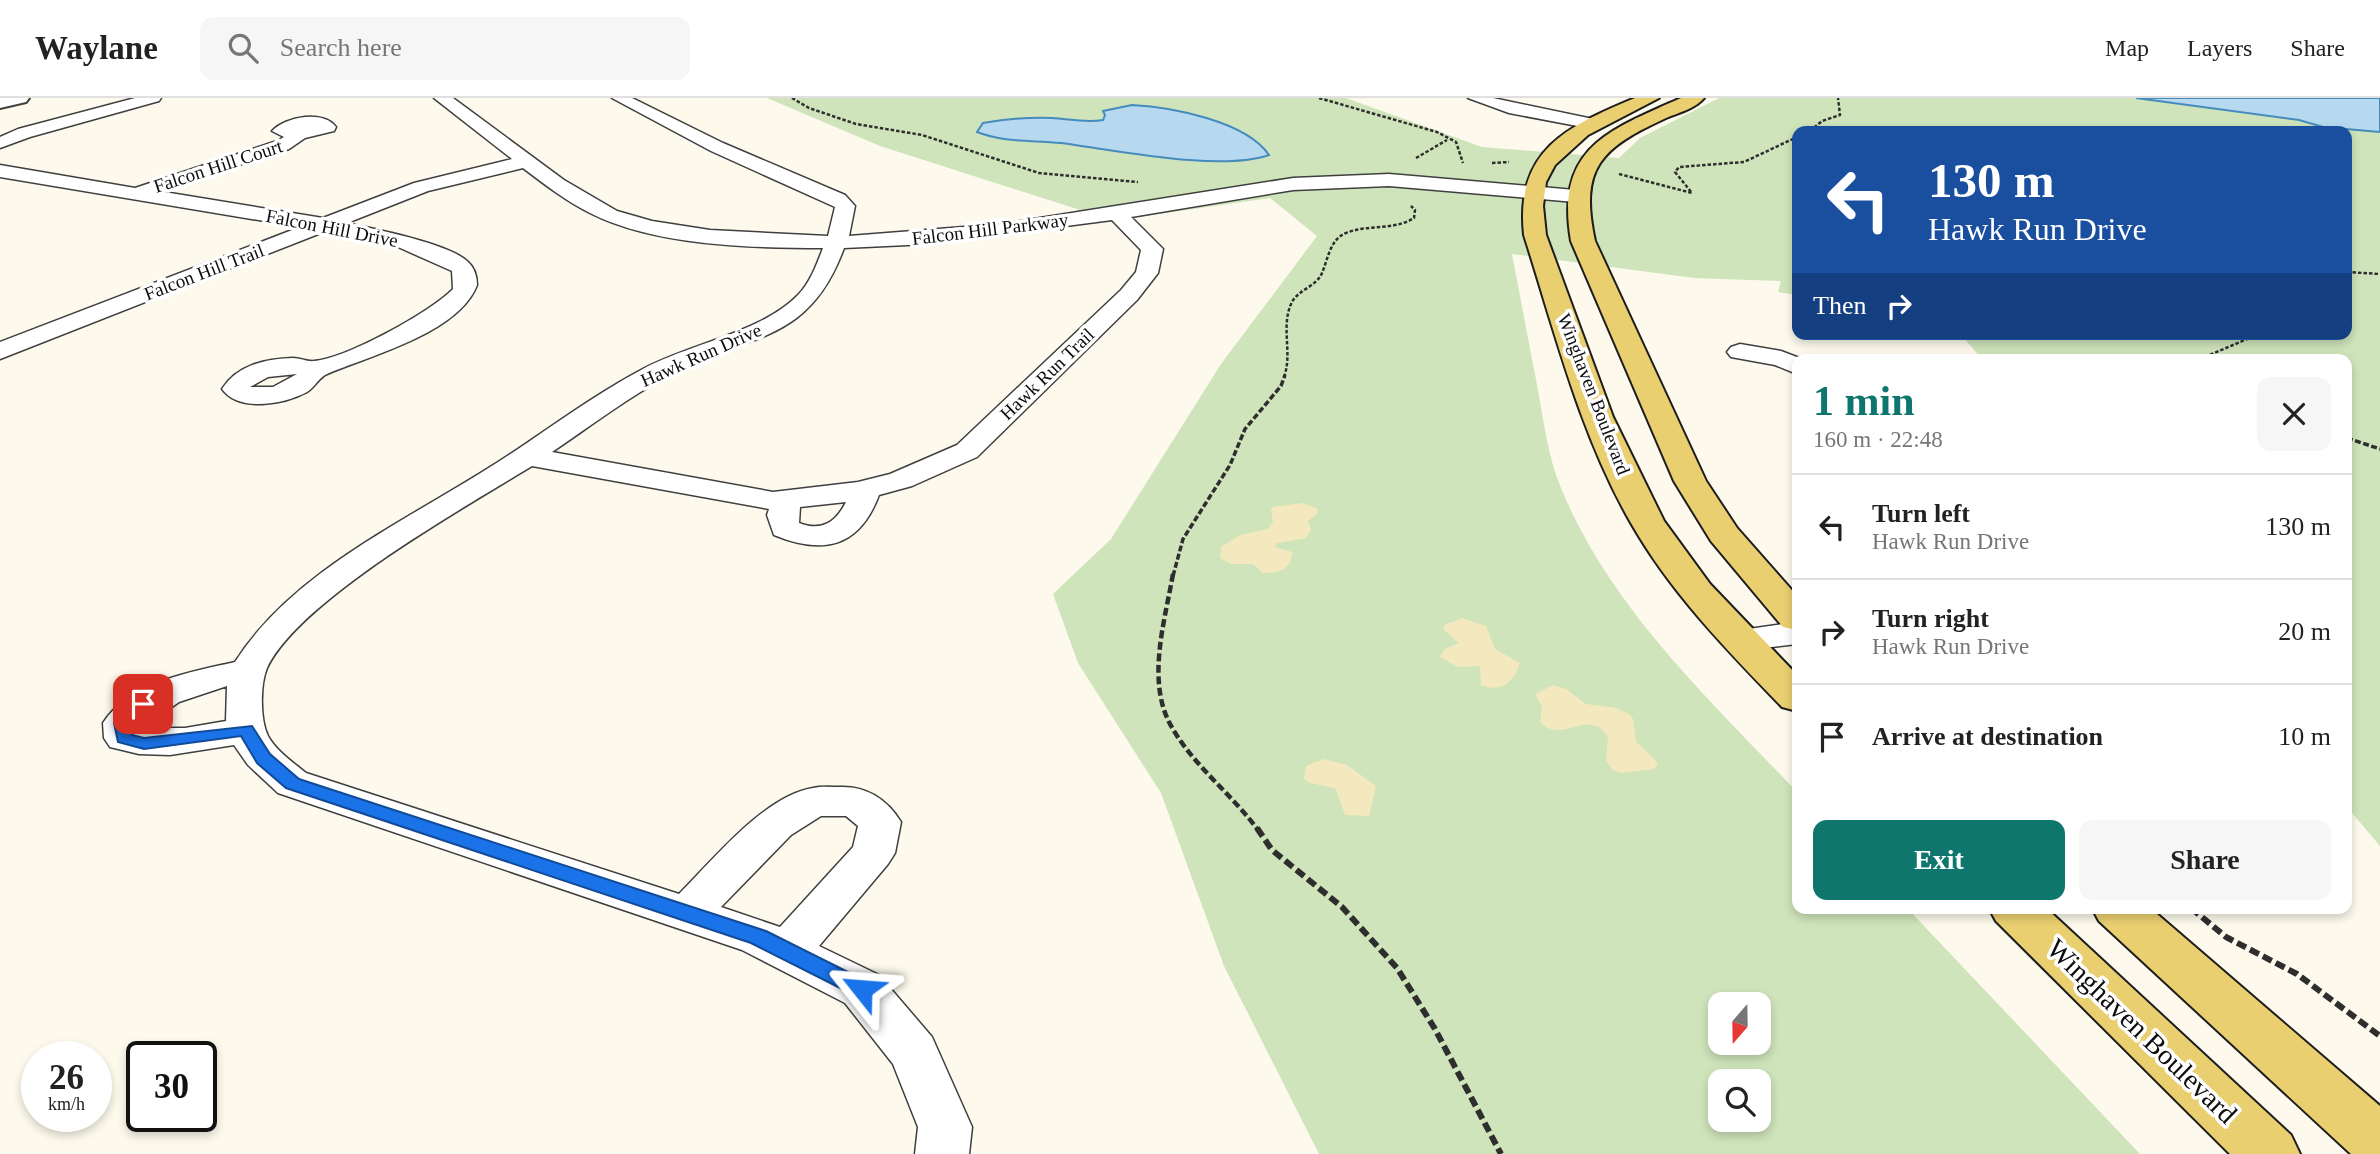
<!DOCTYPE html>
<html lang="en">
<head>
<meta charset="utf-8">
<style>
	:root { --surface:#fff; --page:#f6f6f6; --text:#222; --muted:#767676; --line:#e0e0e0; --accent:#0f766e }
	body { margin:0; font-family:"Times New Roman",serif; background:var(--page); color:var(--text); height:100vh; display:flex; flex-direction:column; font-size:26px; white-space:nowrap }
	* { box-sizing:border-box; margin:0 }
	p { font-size:23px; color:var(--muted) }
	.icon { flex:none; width:38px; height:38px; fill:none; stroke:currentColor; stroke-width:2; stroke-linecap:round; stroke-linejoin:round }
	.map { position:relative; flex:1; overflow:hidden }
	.side { position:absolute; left:1792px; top:256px; width:560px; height:560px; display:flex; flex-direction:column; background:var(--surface); border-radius:14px; box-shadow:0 4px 10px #0003 }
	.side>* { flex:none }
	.banner { position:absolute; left:1792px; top:28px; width:560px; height:214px; border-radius:14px; box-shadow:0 4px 10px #0003; background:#1a4fa0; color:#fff; overflow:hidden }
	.needle { width:46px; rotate:200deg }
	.buttons { position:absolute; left:1708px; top:894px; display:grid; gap:14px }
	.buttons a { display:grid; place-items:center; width:63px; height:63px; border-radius:14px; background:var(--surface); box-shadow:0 4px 10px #0003; font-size:35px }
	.speed { position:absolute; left:21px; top:943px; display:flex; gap:14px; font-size:35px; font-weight:700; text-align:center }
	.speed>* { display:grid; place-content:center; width:91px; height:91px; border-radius:50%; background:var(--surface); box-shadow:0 4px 10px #0003; line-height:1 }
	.speed small { font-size:18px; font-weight:400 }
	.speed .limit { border:4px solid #111; border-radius:10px; background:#fff; color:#111 }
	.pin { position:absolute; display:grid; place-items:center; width:60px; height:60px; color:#fff; margin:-30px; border-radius:14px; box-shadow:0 4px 10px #0006 }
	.me { position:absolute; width:77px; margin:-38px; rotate:298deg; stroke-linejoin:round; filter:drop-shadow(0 0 5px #0008) }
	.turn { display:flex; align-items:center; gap:24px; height:147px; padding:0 21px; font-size:32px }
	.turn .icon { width:91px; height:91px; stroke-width:2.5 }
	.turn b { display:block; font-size:49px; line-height:60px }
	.then { display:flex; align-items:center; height:66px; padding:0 21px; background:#0003; gap:14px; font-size:26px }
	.round { display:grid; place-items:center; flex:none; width:74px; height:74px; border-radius:14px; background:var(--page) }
	.headline { display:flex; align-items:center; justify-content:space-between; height:119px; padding:0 21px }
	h1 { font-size:42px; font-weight:600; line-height:52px; color:var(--accent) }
	.primary-button { display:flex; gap:14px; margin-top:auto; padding:14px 21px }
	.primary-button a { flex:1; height:80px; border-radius:14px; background:var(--accent); color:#fff; font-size:28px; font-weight:600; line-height:80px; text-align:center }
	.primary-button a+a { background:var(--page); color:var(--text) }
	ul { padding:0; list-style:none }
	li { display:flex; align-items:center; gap:21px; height:105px; padding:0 21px; border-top:2px solid var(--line) }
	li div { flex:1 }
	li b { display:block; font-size:26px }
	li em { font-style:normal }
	header { display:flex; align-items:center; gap:42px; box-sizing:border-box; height:98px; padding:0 35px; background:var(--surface); border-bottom:2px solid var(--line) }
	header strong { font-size:33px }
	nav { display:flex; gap:38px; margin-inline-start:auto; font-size:24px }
	.search { width:490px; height:63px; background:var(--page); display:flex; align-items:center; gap:18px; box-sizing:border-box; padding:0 24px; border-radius:14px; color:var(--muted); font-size:26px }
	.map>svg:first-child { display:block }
	.green { fill:#cfe4ba; fill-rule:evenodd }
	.sand { fill:#f4e9be }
	.water { fill:#b7d9ef; stroke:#468bbe; stroke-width:2 }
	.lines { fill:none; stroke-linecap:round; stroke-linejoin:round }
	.minor-casing { stroke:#3f3f3f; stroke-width:3 }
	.tertiary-casing { stroke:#3f3f3f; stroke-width:4 }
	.primary-casing { stroke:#1d1d1d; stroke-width:4 }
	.path-far3 { stroke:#2e2e2e; stroke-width:2.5; stroke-dasharray:3.5 2; stroke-linecap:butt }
	.path-far2 { stroke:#2e2e2e; stroke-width:3.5; stroke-dasharray:6 2.5; stroke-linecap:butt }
	.path-far1 { stroke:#2e2e2e; stroke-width:4.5; stroke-dasharray:8 3.5; stroke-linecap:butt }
	.path { stroke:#2e2e2e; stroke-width:6; stroke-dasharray:10 4.5; stroke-linecap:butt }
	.minor { fill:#fff; fill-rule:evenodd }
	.tertiary { fill:#fff; fill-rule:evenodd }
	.primary { fill:#eacf70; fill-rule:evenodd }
	.route { fill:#1a73e8; stroke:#114b97; stroke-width:2 }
	.labels { text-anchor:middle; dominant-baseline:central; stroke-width:7; stroke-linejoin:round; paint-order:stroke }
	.far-street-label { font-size:19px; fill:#0c0c0c; stroke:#fff }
	.near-street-label { font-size:28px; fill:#0c0c0c; stroke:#fff }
</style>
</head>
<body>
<header>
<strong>Waylane</strong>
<div class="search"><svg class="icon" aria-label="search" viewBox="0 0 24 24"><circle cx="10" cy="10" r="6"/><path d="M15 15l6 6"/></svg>Search here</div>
<nav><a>Map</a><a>Layers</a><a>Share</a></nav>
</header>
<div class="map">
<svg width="2380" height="1056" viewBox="0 0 2380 1056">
	<rect width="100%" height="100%" fill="#fdfaed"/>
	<!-- green -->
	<path class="green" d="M767 0H1346L1482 49 1619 60 1640 40 1719 0H2380V748L2347 709V261H1982L1963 239 1948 242 1943 236H2347V33H1797V197L1778 194 1781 183 1694 180 1512 156C1521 202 1529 247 1538 292 1544 325 1548 359 1561 390 1610 510 1710 602 1797 694V810H1907L2140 1056H1319L1224 868 1161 695 1078 565 1053 496 1111 441 1221 266 1317 138 1270 100 1096 125 1077 111 880 48ZM1720 906H1759V945H1720ZM1720 984H1759V1022H1720Z"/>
	<!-- sand -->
	<path class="sand" d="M1303 405 1318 411 1317 416 1308 423 1311 432 1306 440 1277 445 1275 449 1292 454C1292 471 1278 476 1263 475L1253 466H1231L1220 460 1221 449 1240 437 1268 431 1273 424 1271 412 1273 409Z
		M1462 520 1486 528 1495 551 1520 565C1514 584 1502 595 1481 587L1480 568 1458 569 1440 559 1445 551 1459 545 1443 531 1445 527Z
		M1553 587 1566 591 1586 606 1616 610 1629 616 1633 621 1636 643 1658 665 1654 671 1621 675 1613 672 1606 663 1608 639C1588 608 1562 648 1540 624L1542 609 1535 596Z
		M1323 661 1347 667 1376 688 1369 718 1345 717 1335 690 1310 685 1304 681 1306 668Z"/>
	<!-- water -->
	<path class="water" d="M2136 0H2380V34L2323 29 2299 22Z
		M1132 7C1171 9 1246 23 1269 57 1221 74 1115 52 1061 45 1032 42 1005 45 977 34L983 25C1006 21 1028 19 1052 20 1070 21 1085 25 1103 22L1105 17 1103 13Z"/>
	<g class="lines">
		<defs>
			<path id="minor" d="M135 0H161L159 3 30 39 0 50V39L18 31Z
				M434 0H453L564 82 617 113 652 123 710 132 828 138 835 109 711 53 612 0H632L723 45 845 97 855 108 849 138 1002 126 1293 80 1389 76 1575 92 1585 98 1575 104 1389 88 1293 92 1131 119 1163 151 1158 175 1137 202 977 359 912 388 879 397C859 450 823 457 774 437L767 417 769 411 532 368C465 409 299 502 267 570 260 587 260 622 268 638 276 653 294 665 306 675L679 796C713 762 764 698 813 690 821 688 831 689 840 689 866 688 887 701 901 724L895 755 888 766 819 848 879 877 932 939 972 1029 969 1056H915L918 1029 893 966 845 905 742 852 278 695 248 667 234 647 170 657 139 656 110 649 104 640 103 625C129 584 191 574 235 564 296 468 420 417 512 355 554 327 596 296 641 272 688 246 761 235 798 197 810 185 817 166 823 150 751 150 655 148 590 115 566 103 544 86 523 70L428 93 347 125C374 131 447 145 467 163 474 169 477 178 477 187 459 235 369 258 327 276 319 279 315 289 307 294 285 306 239 315 222 291 237 267 265 261 293 260 300 260 308 264 314 263 345 261 431 214 453 191L452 173 398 149 326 133 0 261V244L300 129 0 79V67L135 90 277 43 284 39 272 33C286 18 324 12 336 29L334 33 305 40 289 51 158 93 323 120 414 85 512 61ZM1112 122 1141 152 1136 174 1121 192 957 347 890 376 858 384 773 394 552 354C592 327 631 297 674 275 752 235 809 245 844 150L929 146ZM297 276 273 289H250L268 279ZM846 404C836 424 822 434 799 425L800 409ZM227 588 226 623 185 630H142L179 604ZM821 718H846L858 728 853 749 780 829 721 809 791 737Z
				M1468 0H1493L1593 21 1601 26 1593 31 1509 15Z
				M1740 246 1781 253 1802 261H1797V276L1775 267 1731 259 1727 254 1731 249Z
				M1797 524V546L1740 553 1727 550 1722 542 1727 534Z"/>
			<path id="tertiary" d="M0 0H29L26 4 0 10Z"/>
			<path id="primary" d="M1635 0H1659L1588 37 1555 67 1546 84 1543 108 1546 137 1613 319 1664 423 1710 486 1797 577V613L1782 609C1727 552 1671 495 1631 425 1580 336 1555 234 1524 137 1515 52 1566 29 1635 0Z
				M1681 0H1704C1696 10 1678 15 1666 20 1601 50 1579 69 1595 143L1706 383 1737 430 1797 498V532L1783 529 1711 443 1674 383 1571 143C1555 50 1607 33 1681 0Z
				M1989 810H2046L2291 1037 2300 1056H2230L1996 823Z
				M2092 810H2150L2380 1008V1056H2351L2099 823Z"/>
		</defs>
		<!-- minor casing -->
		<use href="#minor" class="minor-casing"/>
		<!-- tertiary casing -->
		<use href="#tertiary" class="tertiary-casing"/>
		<!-- primary casing -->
		<use href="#primary" class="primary-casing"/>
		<!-- path-far3 -->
		<path class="path-far3" d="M792 0 809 10 856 26 922 37 1039 75 1138 84
			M1319 0 1437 34 1456 44 1463 65
			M1810 33 1822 23 1840 17 1838 0
			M1416 60 1447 42
			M1492 65 1509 64
			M1619 76 1692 95 1675 74 1679 69 1744 64 1797 39
			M2347 174 2380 176
			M2200 261 2259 236
			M1284 279C1293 255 1280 228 1292 204 1298 192 1317 188 1322 175 1328 161 1330 141 1346 135 1368 126 1393 133 1414 120L1415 112 1411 108"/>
		<!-- path-far2 -->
		<path class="path-far2" d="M2347 340 2380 351
			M1173 478 1183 441 1230 367 1245 331 1281 288 1285 277"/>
		<!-- path-far1 -->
		<path class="path-far1" d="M1173 476C1165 522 1147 580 1169 624 1190 665 1231 695 1258 732"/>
		<!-- path -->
		<path class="path" d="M1257 730 1272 752 1342 809 1397 870 1435 931 1501 1056
			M2191 810 2226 839 2297 876 2380 938"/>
		<!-- minor -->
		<use href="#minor" class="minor"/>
		<!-- tertiary -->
		<use href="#tertiary" class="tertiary"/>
		<!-- primary -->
		<use href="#primary" class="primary"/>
	</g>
	<!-- route -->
	<path class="route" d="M143 600 152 606 131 627 132 637 144 640 252 628 270 656 299 681 766 833 870 885 873 891 870 897 862 900 854 897 751 845 286 690 257 665 241 638 144 651 118 644 114 625 137 602Z"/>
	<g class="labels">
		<!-- far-street labels -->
		<g class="far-street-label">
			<text transform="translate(218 68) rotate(-18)">Falcon Hill Court</text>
			<text transform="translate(332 130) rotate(11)">Falcon Hill Drive</text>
			<text transform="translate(990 131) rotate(-7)">Falcon Hill Parkway</text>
			<text transform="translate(204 174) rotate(-21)">Falcon Hill Trail</text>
			<text transform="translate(701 257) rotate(-24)">Hawk Run Drive</text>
			<text transform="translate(1047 276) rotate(-44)">Hawk Run Trail</text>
			<text transform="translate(1594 296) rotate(69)">Winghaven Boulevard</text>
		</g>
		<!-- near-street labels -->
		<g class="near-street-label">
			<text transform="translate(2142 933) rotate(44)">Winghaven Boulevard</text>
		</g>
	</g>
</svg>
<div class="buttons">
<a><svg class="needle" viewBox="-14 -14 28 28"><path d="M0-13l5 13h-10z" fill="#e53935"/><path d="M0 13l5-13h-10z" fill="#767676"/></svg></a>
<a><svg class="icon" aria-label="search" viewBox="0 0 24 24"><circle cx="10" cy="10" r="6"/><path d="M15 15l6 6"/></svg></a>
</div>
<div class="speed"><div>26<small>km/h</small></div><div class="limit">30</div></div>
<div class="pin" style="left:143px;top:606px;background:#d93025"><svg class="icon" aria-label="arrive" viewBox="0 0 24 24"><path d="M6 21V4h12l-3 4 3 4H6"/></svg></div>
<svg class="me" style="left:862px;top:891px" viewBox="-20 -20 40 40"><path d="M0-17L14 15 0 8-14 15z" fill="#1a73e8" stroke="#fff" stroke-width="4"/></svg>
<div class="banner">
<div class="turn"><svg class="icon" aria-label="left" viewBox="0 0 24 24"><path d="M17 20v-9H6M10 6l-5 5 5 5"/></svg><div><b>130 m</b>Hawk Run Drive</div></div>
<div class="then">Then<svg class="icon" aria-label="right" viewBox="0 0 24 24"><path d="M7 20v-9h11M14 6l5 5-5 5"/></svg></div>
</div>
<section class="side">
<div class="headline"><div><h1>1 min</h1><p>160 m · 22:48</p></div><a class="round"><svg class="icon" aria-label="close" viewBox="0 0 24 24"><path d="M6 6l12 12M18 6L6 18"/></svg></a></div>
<ul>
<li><svg class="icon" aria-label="left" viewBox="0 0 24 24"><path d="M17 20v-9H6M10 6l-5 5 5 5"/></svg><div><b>Turn left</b><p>Hawk Run Drive</p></div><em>130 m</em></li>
<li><svg class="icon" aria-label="right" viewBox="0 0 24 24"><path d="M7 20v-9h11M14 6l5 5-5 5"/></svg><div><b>Turn right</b><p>Hawk Run Drive</p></div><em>20 m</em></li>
<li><svg class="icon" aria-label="arrive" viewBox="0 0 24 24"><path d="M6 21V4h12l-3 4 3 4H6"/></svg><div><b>Arrive at destination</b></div><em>10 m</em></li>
</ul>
<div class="primary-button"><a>Exit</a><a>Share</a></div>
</section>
</div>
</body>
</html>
